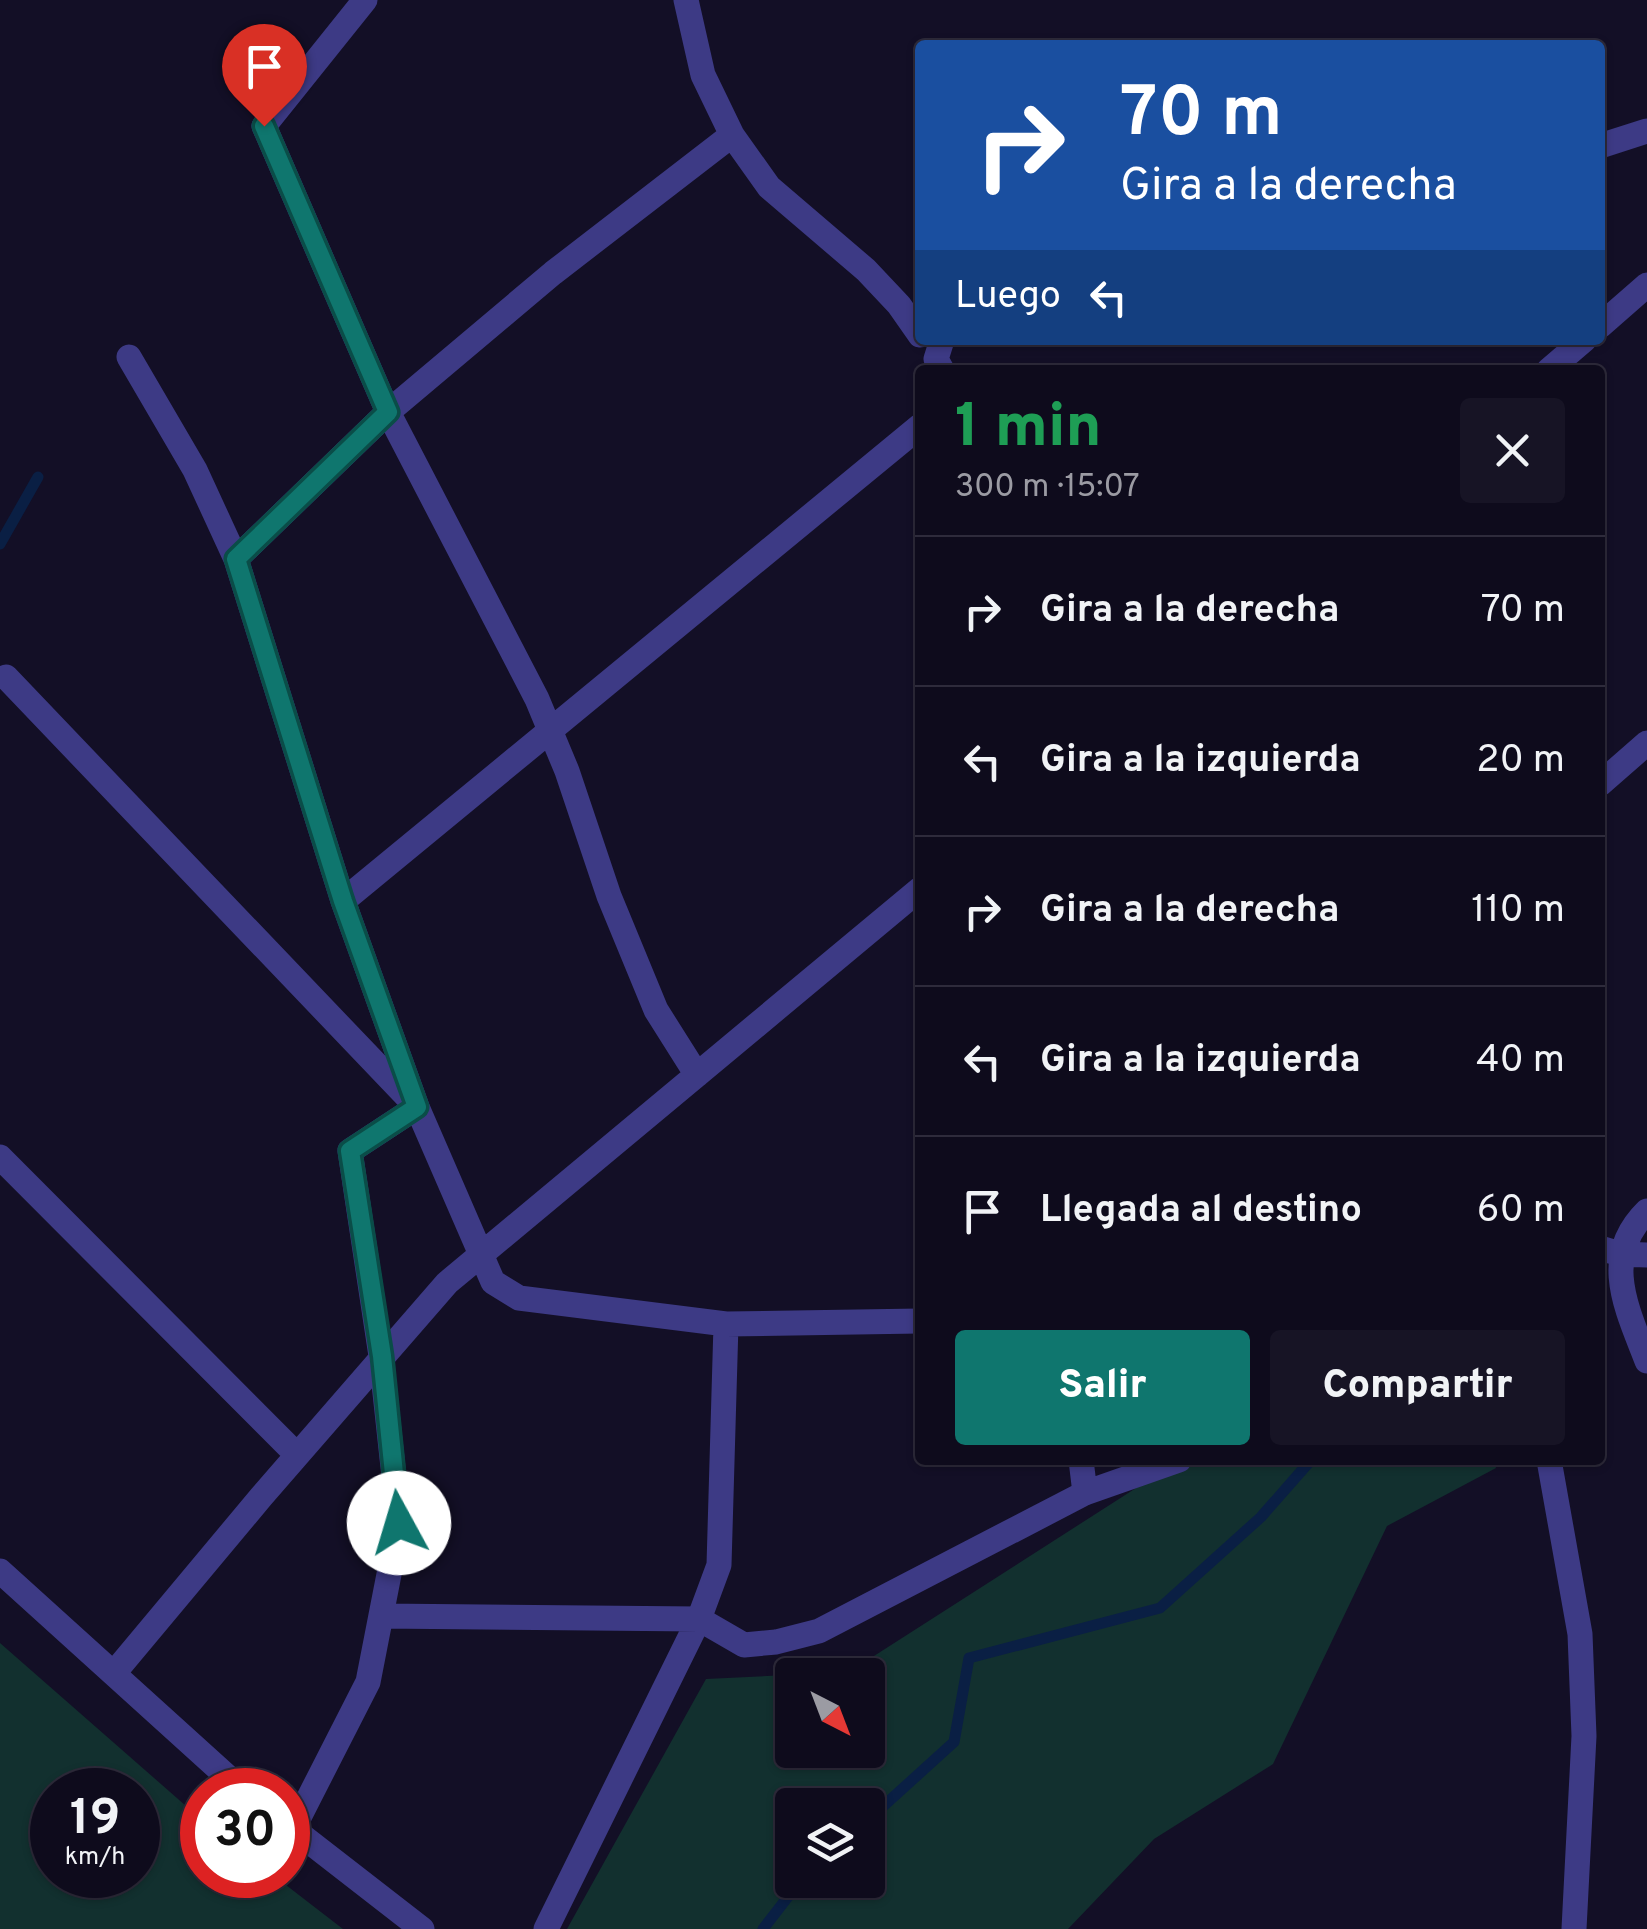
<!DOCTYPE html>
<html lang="es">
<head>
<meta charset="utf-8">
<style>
	:root { --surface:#0e0b1c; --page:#171425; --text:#f1f3f6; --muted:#9b9ba3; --line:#2e2b3b; --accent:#0f766e }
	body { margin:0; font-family:Overpass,sans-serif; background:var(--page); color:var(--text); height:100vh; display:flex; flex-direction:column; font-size:38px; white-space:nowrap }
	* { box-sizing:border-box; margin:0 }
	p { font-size:32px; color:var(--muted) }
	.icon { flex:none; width:55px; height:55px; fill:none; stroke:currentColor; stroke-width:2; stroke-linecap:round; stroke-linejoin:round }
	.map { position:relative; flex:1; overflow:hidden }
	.sheet { position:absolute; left:915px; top:365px; width:690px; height:1100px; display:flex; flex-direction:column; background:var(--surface); border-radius:10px; box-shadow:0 2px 8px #0004,0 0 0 2px var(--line) }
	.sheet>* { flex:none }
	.banner { position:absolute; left:915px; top:40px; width:690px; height:305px; border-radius:10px; box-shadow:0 2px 8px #0004,0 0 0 2px var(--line); background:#1a4fa0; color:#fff; overflow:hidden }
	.needle { width:65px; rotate:138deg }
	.buttons { position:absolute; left:775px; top:1658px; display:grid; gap:20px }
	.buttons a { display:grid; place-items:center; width:110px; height:110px; border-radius:10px; background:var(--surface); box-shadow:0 2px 8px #0004,0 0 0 2px var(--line); font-size:50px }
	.speed { position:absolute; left:30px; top:1768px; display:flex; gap:20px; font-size:50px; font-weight:700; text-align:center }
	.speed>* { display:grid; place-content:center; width:130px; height:130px; border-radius:50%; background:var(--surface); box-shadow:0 2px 8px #0004,0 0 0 2px var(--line); line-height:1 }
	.speed small { font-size:25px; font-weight:400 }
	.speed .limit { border:15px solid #d22; background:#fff; color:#111 }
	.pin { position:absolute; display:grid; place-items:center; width:85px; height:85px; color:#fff; margin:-102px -42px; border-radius:50% 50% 50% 0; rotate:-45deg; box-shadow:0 0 10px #0007 }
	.pin .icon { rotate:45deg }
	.me { position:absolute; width:110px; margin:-55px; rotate:354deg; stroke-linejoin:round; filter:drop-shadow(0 0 8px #0008) }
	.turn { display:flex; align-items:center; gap:35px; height:210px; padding:0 40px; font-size:45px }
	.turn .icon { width:130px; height:130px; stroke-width:2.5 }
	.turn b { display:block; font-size:70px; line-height:85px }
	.then { display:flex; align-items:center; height:95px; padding:0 40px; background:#0003; gap:20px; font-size:38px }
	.round { display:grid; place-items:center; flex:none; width:105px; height:105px; border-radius:10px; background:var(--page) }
	.headline { display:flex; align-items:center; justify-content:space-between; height:170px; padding:0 40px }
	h1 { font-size:60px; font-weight:800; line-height:75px; color:#1e9e55 }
	.button { display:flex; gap:20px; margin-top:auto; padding:20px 40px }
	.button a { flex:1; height:115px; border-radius:10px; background:var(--accent); color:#fff; font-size:40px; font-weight:800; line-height:115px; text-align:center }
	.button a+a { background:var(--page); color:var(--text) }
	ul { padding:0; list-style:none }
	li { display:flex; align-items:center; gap:30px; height:150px; padding:0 40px; border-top:2px solid var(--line) }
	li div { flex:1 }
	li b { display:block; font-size:38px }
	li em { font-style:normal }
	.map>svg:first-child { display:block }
	.green { fill:#12302f; fill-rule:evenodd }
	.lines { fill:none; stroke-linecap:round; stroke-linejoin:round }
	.stream { stroke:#0a1f44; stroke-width:11 }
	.minor { stroke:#3d3a85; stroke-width:25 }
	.route-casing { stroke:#0a4d48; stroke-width:25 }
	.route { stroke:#0f766e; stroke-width:18 }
</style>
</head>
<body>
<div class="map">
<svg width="1647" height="1929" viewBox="0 0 1647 1929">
	<rect width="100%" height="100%" fill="#130f26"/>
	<!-- green -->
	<path class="green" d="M1160 1460H1494L1496 1468 1387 1526 1273 1764 1154 1839 1068 1929H567L706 1679 849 1672 1147 1481ZM792 1675H868V1750H792ZM792 1805H868V1880H792Z
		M0 1643 202 1820V1875H273L343 1929H0ZM52 1790H138V1875H52Z"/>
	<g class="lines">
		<!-- stream -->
		<path class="stream" d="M0 544 38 477
			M868 1820 954 1742 969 1658 1160 1608 1261 1517 1311 1460
			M763 1929 801 1880"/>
		<!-- minor -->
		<path class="minor" d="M365 0 264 126 388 412 537 699 567 771 609 896 656 1010 697 1075
			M686 0 703 75 732 135 769 187 866 270 899 305 920 335
			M1600 146 1647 131
			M1600 326 1647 285
			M129 357 195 470 236 559 343 901 417 1107 493 1282 519 1298 726 1324 920 1321
			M942 370 936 359 942 340
			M1549 370 1584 340
			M236 559 388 412 553 273 732 135
			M6 677 417 1107 350 1151 381 1356 399 1523 368 1682 293 1829
			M1600 784 1647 743
			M343 901 920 426
			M0 1157 297 1455
			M1647 1211C1600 1257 1627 1309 1647 1361
			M1600 1248 1620 1254 1647 1255
			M1081 1460 1085 1493
			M1549 1460 1580 1634 1584 1736 1574 1929
			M0 1571 242 1790
			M381 1616 699 1619 744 1645 776 1642 819 1631 1085 1493 1179 1460
			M114 1673 261 1497 447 1283 920 889
			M288 1825 422 1929
			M546 1929 699 1619 719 1565 726 1324"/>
	</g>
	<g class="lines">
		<defs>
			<path id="route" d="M264 126 388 412 236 559 343 901 417 1107 350 1151 382 1356 399 1523"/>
		</defs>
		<!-- route casing -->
		<use href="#route" class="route-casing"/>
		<!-- route -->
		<use href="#route" class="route"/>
	</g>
</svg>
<div class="buttons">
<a><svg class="needle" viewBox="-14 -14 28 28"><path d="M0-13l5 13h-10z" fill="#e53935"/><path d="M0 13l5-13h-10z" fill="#9b9ba3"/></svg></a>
<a><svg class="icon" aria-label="layers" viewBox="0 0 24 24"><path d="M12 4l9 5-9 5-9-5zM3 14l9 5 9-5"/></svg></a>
</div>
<div class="speed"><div>19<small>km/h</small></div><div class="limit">30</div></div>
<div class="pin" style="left:264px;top:126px;background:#d93025"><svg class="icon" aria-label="arrive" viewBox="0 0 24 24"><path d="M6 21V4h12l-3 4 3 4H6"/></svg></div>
<svg class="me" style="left:399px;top:1523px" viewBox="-20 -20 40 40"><circle r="19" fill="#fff"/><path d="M0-13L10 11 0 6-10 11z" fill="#0f766e"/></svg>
<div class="banner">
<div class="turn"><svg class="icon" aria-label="right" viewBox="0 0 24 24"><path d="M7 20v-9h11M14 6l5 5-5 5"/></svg><div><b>70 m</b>Gira a la derecha</div></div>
<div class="then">Luego<svg class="icon" aria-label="left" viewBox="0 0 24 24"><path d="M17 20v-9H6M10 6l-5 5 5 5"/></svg></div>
</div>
<section class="sheet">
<div class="headline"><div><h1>1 min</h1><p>300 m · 15:07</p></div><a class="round"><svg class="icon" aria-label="close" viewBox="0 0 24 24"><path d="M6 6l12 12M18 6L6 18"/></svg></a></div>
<ul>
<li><svg class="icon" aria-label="right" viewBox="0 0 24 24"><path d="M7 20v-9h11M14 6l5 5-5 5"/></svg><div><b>Gira a la derecha</b></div><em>70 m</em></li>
<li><svg class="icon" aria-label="left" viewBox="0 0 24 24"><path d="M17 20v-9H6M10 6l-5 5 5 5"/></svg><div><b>Gira a la izquierda</b></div><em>20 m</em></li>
<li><svg class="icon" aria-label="right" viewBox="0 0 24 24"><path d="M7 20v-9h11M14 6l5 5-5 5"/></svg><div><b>Gira a la derecha</b></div><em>110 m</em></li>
<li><svg class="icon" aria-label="left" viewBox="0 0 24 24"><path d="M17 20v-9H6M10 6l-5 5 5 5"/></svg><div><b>Gira a la izquierda</b></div><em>40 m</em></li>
<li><svg class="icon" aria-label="arrive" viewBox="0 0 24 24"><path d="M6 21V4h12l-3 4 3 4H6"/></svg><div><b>Llegada al destino</b></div><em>60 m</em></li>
</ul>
<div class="button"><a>Salir</a><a>Compartir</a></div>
</section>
</div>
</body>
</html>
